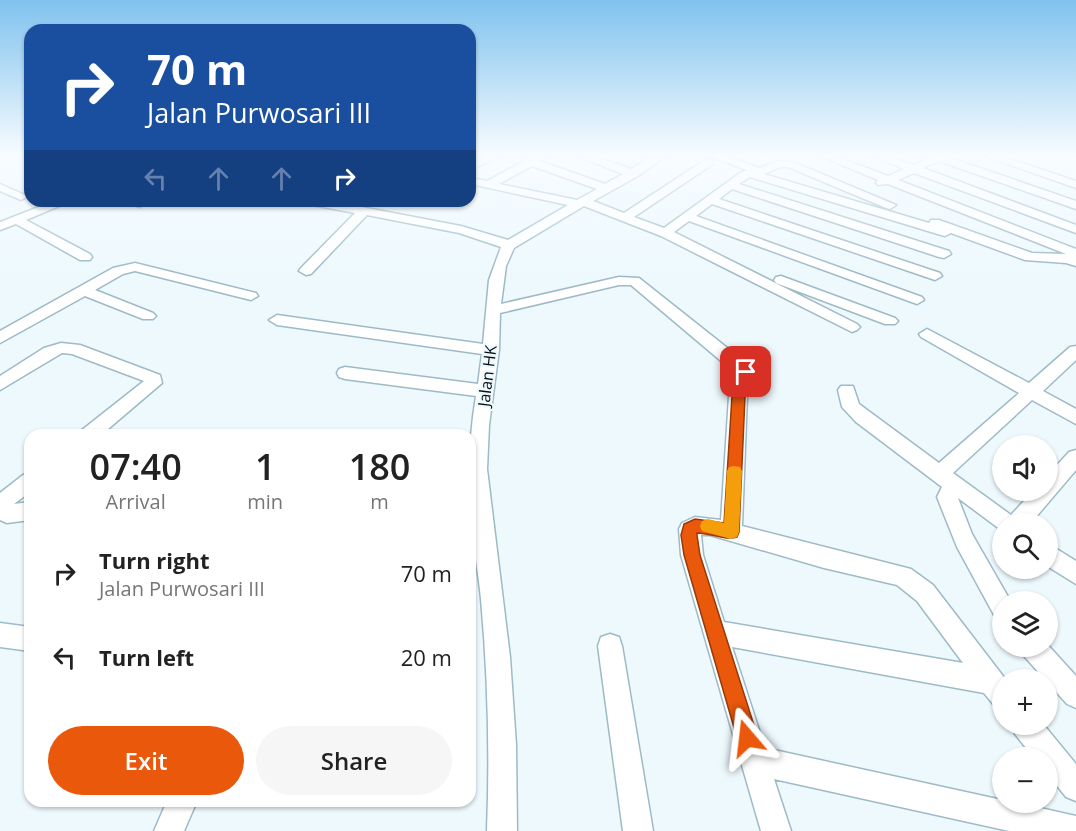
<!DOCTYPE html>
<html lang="en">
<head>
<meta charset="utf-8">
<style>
	:root { --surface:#fff; --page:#f6f6f6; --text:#222; --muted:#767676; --accent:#ea580c }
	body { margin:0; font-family:"Open Sans",sans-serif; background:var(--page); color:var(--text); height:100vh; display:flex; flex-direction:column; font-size:22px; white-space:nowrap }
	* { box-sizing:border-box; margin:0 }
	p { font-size:20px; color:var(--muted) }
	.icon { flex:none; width:33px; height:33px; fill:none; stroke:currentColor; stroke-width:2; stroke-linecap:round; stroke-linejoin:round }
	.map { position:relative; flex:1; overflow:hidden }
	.sheet { position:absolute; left:24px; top:429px; width:452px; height:378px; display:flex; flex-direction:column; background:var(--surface); border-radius:18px; box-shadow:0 2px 4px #0004 }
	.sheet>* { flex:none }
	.top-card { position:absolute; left:24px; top:24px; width:452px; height:183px; border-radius:18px; box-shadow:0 2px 4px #0004; background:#1a4fa0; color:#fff; overflow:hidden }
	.controls { position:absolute; left:992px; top:435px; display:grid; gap:12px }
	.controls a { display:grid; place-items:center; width:66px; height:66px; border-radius:50%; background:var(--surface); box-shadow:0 2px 4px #0004; font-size:30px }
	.pin { position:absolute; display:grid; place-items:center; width:51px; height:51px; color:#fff; margin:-26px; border-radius:12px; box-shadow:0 3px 9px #0006 }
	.me { position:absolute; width:66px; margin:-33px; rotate:343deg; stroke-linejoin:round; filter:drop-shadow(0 0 4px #0008) }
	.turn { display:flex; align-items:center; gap:21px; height:126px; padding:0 24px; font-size:27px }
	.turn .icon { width:78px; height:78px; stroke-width:2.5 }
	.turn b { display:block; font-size:42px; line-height:51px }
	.lanes { display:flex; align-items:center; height:57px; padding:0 24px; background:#0003; justify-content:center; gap:30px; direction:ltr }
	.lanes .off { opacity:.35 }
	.eta { display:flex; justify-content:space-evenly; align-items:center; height:102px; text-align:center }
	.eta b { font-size:36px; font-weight:600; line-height:42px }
	.button { display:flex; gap:12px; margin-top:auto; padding:12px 24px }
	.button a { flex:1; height:69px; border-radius:36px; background:var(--accent); color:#fff; font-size:24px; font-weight:600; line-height:69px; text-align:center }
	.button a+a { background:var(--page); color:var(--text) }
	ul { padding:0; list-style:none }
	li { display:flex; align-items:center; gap:18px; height:84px; padding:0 24px }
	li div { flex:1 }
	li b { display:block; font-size:22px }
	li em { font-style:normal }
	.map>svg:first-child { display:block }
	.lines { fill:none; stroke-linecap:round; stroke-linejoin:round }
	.minor-casing { stroke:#9ebac7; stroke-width:3 }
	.minor { fill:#fff; fill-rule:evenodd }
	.route { fill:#ea580c; stroke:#983908; stroke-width:1.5 }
	.slow { fill:#f59e0b }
	.labels { text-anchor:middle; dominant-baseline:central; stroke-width:4.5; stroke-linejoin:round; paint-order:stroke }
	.street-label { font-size:16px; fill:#060f13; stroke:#eef9fe }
</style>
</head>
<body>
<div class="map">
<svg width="1076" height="831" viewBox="0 0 1076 831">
	<rect width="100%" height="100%" fill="#eef9fe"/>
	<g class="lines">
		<defs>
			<path id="minor" d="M487 155H501L470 171V164Z
				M535 155H547L540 161 605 184 623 174 575 155H591L631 169 655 155H668L638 176 593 201 624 213 705 160H713V164L634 217 664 228 740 173 747 170 705 155H722L760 168 778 161 793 162 896 205 890 209 886 208 788 167H780L764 174 929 223 931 220H939L1032 253 1066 254 888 184 878 185 876 183 878 180 818 155H833L888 176 904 169 872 155H888L913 165 929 158 926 155H949L948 157 1076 201V209L939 161 923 168 1076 225V233L914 173 898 180 1076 249V266L1066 263 1025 260 951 233 945 236 941 235 750 177 739 184 949 251 951 254 944 258 939 257 732 189 719 199 940 273 942 276 935 280 712 204 696 216 922 297 924 300 917 304 689 221 674 232 857 324 860 327 857 330 852 332 661 236 584 206 514 248 506 266 501 304 619 277 639 278 745 362 757 376 747 396 742 526 911 569 933 585 1006 680H1002V708L993 704 984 693 732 647 765 748 1002 800V802H1014L1076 816V831H1009L774 779 791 831H761L681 555 679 529 682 523 695 517 721 520 729 396 740 377 631 285H619L500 313 499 350 489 425 487 469 510 657 516 745 517 831H487C490 754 488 676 481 599 478 568 471 536 470 504 468 468 470 432 476 396L345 379 339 377 337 373 339 369 345 367 478 384 482 354 277 325 269 320 277 315 483 344 489 280 501 247 459 233 367 215 311 274 306 275 299 271 301 268 355 213 312 205 306 201H330L461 226 508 240 568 205 470 184V178L487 181ZM532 166 597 189 577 200 499 184ZM701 535H710L824 568 897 585 917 601 963 663 724 622 703 555Z
				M982 155H998L1076 181V188Z
				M0 184 25 195 27 197 21 200 0 191Z
				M54 201H71L26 220 90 254 92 257 90 260H80L16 224 0 230V222Z
				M135 201H149L140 207 136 206Z
				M135 263 256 293 258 296 251 300 135 271 123 274 95 290 153 313 156 316 153 319H143L85 296 0 343V331L113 268Z
				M781 276 895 318 898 321 895 324H885L776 283 774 280 776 277Z
				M927 329 1029 383 1070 347 1076 346V360L1043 391 1076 409V424L1032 400 953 473 1011 515 1034 490H1047V476L1069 452 1076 450V470L1030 524H1002L1001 530 958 498 972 534 1011 602H1002V618L994 615 957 547 937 497 942 487 856 422 842 407 838 390 841 386H853L859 404 939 463 1019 393 921 337 919 334Z
				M61 343 80 345 160 375 162 383 101 435H80L82 430 144 381 72 354 62 353 0 390V376L44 348Z
				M30 473V492L14 504 30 502V520L7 523 0 520V493L23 475Z
				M1047 543 1076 561V584L1047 566Z
				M0 623 30 627V651L0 647Z
				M610 634 619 637 622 646 653 831H623L598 646 601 637Z
				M1047 644 1076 676V708L1067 704 1023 655 1020 646H1047Z
				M1012 724H1043L1076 764V801L1066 797 1047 773V758H1034L1015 734Z
				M167 801H197L184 831H154Z"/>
		</defs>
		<!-- minor casing -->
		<use href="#minor" class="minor-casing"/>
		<!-- minor -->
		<use href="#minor" class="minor"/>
	</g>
	<!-- sky -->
	<linearGradient id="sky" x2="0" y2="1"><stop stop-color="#80c2ee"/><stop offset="0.57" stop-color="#f7fcff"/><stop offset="1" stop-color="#f7fcff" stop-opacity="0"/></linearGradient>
	<rect width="1076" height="272" fill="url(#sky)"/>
	<!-- route -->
	<path class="route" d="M746 368 750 369 755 381 745 397 739 532 737 537C726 541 710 533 697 533V535L700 555 758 738 755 746 747 749 740 746 737 738 684 555 681 535 684 524 695 519 724 523 732 396 742 381 739 372Z"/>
	<!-- slow -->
	<path class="slow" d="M734 466 740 467 742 471 739 532 737 537 731 539 702 531 700 526 702 521 708 519 724 523 727 471 729 467Z"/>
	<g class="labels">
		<!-- street labels -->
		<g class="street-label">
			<text transform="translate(487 376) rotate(-83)">Jalan HK</text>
		</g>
	</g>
</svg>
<div class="controls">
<a><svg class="icon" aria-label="sound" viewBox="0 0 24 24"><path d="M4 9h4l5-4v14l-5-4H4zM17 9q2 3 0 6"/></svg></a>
<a><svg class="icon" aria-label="search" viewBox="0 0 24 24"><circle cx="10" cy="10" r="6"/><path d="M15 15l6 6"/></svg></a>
<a><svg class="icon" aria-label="layers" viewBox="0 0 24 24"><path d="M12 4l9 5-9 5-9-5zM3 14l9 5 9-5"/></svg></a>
<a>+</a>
<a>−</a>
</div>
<div class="pin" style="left:746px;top:372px;background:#d93025"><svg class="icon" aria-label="arrive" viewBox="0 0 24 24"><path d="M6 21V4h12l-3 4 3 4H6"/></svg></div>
<svg class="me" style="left:747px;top:738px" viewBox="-20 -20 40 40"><path d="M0-17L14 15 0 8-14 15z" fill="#ea580c" stroke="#fff" stroke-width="4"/></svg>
<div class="top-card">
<div class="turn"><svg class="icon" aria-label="right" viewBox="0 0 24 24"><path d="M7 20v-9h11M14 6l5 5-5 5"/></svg><div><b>70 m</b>Jalan Purwosari III</div></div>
<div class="lanes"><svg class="icon off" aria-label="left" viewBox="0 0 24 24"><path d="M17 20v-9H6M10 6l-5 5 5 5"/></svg><svg class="icon off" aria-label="ahead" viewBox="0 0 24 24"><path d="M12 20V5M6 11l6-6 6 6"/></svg><svg class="icon off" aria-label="ahead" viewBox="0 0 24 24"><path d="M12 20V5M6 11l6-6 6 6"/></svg><svg class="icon" aria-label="right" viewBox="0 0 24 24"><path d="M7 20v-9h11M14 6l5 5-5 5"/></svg></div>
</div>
<section class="sheet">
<div class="eta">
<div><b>07:40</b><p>Arrival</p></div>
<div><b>1</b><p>min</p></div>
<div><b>180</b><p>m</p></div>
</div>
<ul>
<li><svg class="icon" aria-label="right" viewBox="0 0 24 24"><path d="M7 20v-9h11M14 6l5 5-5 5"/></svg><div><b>Turn right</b><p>Jalan Purwosari III</p></div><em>70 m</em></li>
<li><svg class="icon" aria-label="left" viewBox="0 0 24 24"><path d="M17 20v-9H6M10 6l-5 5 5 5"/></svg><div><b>Turn left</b></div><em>20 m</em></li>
</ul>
<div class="button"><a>Exit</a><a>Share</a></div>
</section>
</div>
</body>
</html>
